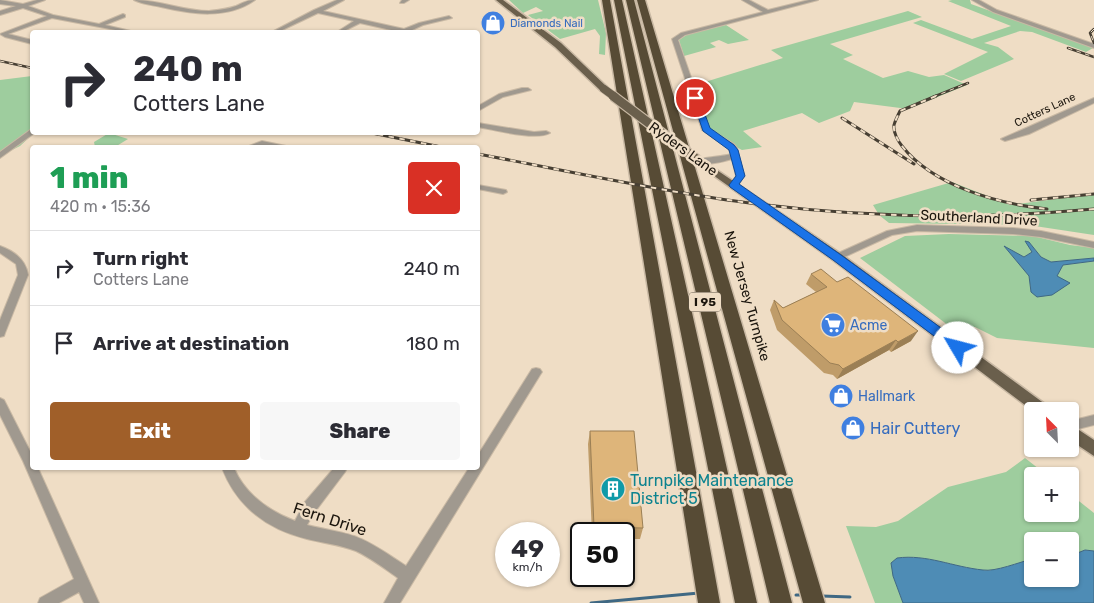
<!DOCTYPE html>
<html lang="en">
<head>
<meta charset="utf-8">
<style>
	:root { --surface:#fff; --page:#f7f7f7; --text:#2b2b33; --muted:#7c7c81; --line:#e1e1e2; --accent:#a05f29 }
	body { margin:0; font-family:Rubik,sans-serif; background:var(--page); color:var(--text); height:100vh; display:flex; flex-direction:column; font-size:19px; white-space:nowrap }
	* { box-sizing:border-box; margin:0 }
	p { font-size:16px; color:var(--muted) }
	.icon { flex:none; width:28px; height:28px; fill:none; stroke:currentColor; stroke-width:2; stroke-linecap:round; stroke-linejoin:round }
	.map { position:relative; flex:1; overflow:hidden }
	.side { position:absolute; left:30px; top:145px; width:450px; height:325px; display:flex; flex-direction:column; background:var(--surface); border-radius:5px; box-shadow:0 1px 4px #0004 }
	.side>* { flex:none }
	.hud { position:absolute; left:30px; top:30px; width:450px; height:105px; border-radius:5px; box-shadow:0 1px 4px #0004; background:#fff; color:var(--text); overflow:hidden }
	.needle { width:32px; rotate:336deg }
	.tools { position:absolute; left:1024px; top:402px; display:grid; gap:10px }
	.tools a { display:grid; place-items:center; width:55px; height:55px; border-radius:5px; background:var(--surface); box-shadow:0 1px 4px #0004; font-size:25px }
	.speed { position:absolute; left:495px; top:522px; display:flex; gap:10px; font-size:25px; font-weight:700; text-align:center }
	.speed>* { display:grid; place-content:center; width:65px; height:65px; border-radius:50%; background:var(--surface); box-shadow:0 1px 4px #0004; line-height:1 }
	.speed small { font-size:12px; font-weight:400 }
	.speed .limit { border:2px solid #111; border-radius:8px; background:#fff; color:#111 }
	.pin { position:absolute; display:grid; place-items:center; width:42px; height:42px; color:#fff; margin:-21px; border:2px solid #fff; border-radius:50%; box-shadow:0 1px 5px #0007 }
	.me { position:absolute; width:55px; margin:-28px; rotate:307deg; stroke-linejoin:round; filter:drop-shadow(0 0 4px #0008) }
	.turn { display:flex; align-items:center; gap:18px; height:105px; padding:0 20px; font-size:22px }
	.turn .icon { width:65px; height:65px; stroke-width:2.5 }
	.turn b { display:block; font-size:35px; line-height:42px }
	.round { display:grid; place-items:center; flex:none; width:52px; height:52px; border-radius:5px; background:var(--page) }
	.headline { display:flex; align-items:center; justify-content:space-between; height:85px; padding:0 20px }
	h1 { font-size:30px; font-weight:800; line-height:38px; color:#1e9e55 }
	.action { display:flex; gap:10px; margin-top:auto; padding:10px 20px }
	.action a { flex:1; height:58px; border-radius:5px; background:var(--accent); color:#fff; font-size:20px; font-weight:800; line-height:58px; text-align:center }
	.action a+a { background:var(--page); color:var(--text) }
	ul { padding:0; list-style:none }
	li { display:flex; align-items:center; gap:15px; height:75px; padding:0 20px; border-top:1px solid var(--line) }
	li div { flex:1 }
	li b { display:block; font-size:19px }
	li em { font-style:normal }
	.map>svg:first-child { display:block }
	.green { fill:#9ecd9e }
	.water { fill:#4e8cb5; stroke:#3f6883 }
	.lines { fill:none; stroke-linecap:round; stroke-linejoin:round }
	.stream { stroke:#3f6883; stroke-width:3 }
	.minor-casing { stroke:#c9b9a4; stroke-width:2 }
	.major-casing { stroke:#c9b9a4; stroke-width:3 }
	.highway-casing { stroke:#c9b9a4; stroke-width:3 }
	.minor { fill:#a0998f; fill-rule:evenodd }
	.major { fill:#6a5f4c; fill-rule:evenodd }
	.highway { fill:#574b35; fill-rule:evenodd }
	.rail-far1-casing { stroke:#473f33; stroke-width:2.5 }
	.rail-casing { stroke:#473f33; stroke-width:3 }
	.rail-far1 { stroke:#efddc5; stroke-width:1; stroke-dasharray:4.5; stroke-linecap:butt }
	.rail { stroke:#efddc5; stroke-width:2; stroke-dasharray:5.5; stroke-linecap:butt }
	.major-bridge-far1-casing { stroke:#c9b9a4; stroke-width:9; stroke-linecap:butt }
	.major-bridge-casing { stroke:#c9b9a4; stroke-width:11; stroke-linecap:butt }
	.major-bridge-far1 { stroke:#6a5f4c; stroke-width:8 }
	.major-bridge { stroke:#6a5f4c; stroke-width:9 }
	.wall { fill:#bf9c69 }
	.shaded-wall { fill:#9b7f55 }
	.building { fill:#deb57a; stroke:#9b7f55 }
	.route { fill:#1a73e8; stroke:#114b97 }
	.labels { text-anchor:middle; dominant-baseline:central; stroke-width:5; stroke-linejoin:round; paint-order:stroke }
	.far-shop-label { font-size:11px; fill:#366cbe; stroke:#efddc5; text-anchor:start }
	.far-street-label { font-size:11px; fill:#1b150d; stroke:#efddc5 }
	.shield { fill:#efddc5; stroke:#5b5144; stroke-width:1 }
	.shield-label { font-size:12px; font-weight:bold; fill:#1b150d }
	.street-label { font-size:14px; fill:#1b150d; stroke:#efddc5 }
	.shop-label { font-size:14px; fill:#366cbe; stroke:#efddc5; text-anchor:start }
	.near-shop-label { font-size:16px; fill:#366cbe; stroke:#efddc5; text-anchor:start }
	.near-culture-label { font-size:16px; fill:#0d838f; stroke:#efddc5; text-anchor:start }
	.near-street-label { font-size:16px; fill:#1b150d; stroke:#efddc5 }
</style>
</head>
<body>
<div class="map">
<svg width="1094" height="603" viewBox="0 0 1094 603">
	<rect width="100%" height="100%" fill="#efddc5"/>
	<!-- green -->
	<path class="green" d="M509 0H598L606 33 605 55 599 54 600 36 595 29 560 39 528 15 543 11 536 7 523 13Z
		M952 0H970L971 4 1093 48 1086 52 1032 32 1020 31 984 43 998 47 1014 59 961 81 944 74 988 52 913 23 921 20 972 39 1011 26 948 1Z
		M908 11 922 17 830 44 853 55 843 59 883 78 908 71 929 77 944 75 967 85 908 109 854 102 850 111 819 123 802 113 743 131 762 147 742 150 709 133 692 86 783 58 771 50Z
		M726 25 749 40 728 44 719 40 710 43 716 47 684 56 679 40 688 34Z
		M32 76V132L34 133 20 146 0 156V80Z
		M109 133 128 139 115 147H95L94 142Z
		M952 182 1010 205 1094 194V235L1028 225 889 223 879 215 873 205Z
		M949 234 1033 236 1070 245 1094 248V258L1051 262 1041 257 1029 242 1032 252 1024 257 1005 247 1029 276 1031 291 1069 284 1057 276 1063 265 1094 261V348L997 338 975 327 953 329 860 258 905 236Z
		M1025 458 1048 476H1032V514H1070V494L1094 513V551L1085 550 1070 556V541H1032V559C1020 562 995 572 983 570 953 567 927 554 897 558L893 576 903 603H875L846 526 876 527 898 521 948 487 1006 472Z"/>
	<!-- water -->
	<path class="water" d="M1025 241 1029 242 1041 257 1051 262 1094 258V261L1063 265 1057 276 1070 283 1052 295 1037 297 1031 292 1029 276 1004 246 1024 257 1032 252Z
		M1085 550 1094 551V603H903L893 576 891 563 897 558C927 554 953 567 983 570 995 572 1020 562 1032 559V579H1070V556Z"/>
	<g class="lines">
		<!-- stream -->
		<path class="stream" d="M796 595H804
			M822 596 850 597
			M591 603 699 593"/>
		<defs>
			<path id="minor" d="M0 0 23 4 37 0H45L28 6 53 15 99 24 123 14 125 15V17L105 25 135 32H126L52 18 8 34 32 40V44L5 37 0 34 47 16 23 8 0 15V11L16 6 0 4Z
				M134 0C160 0 183 11 209 11 218 10 228 9 236 6 243 3 247 0 255 0 227 20 191 14 161 7 152 5 142 4 134 0Z
				M337 0H344L323 11 404 29 419 23 449 16 452 18 423 25 410 31V32H400L360 23 342 32H337L354 21 318 13 278 32H272L314 10Z
				M402 0H409L404 3H400Z
				M742 0H749L768 10 809 0H818L685 35 678 40 709 129 734 144 737 148 744 176 737 187H734L730 185 736 176 732 159C722 162 704 167 695 161 701 157 721 157 731 154L728 148 702 130 672 39 681 33 763 12Z
				M972 0H979L997 10 1094 44V48L993 12Z
				M522 88H528L531 90 503 97 478 111V106L499 94Z
				M1094 98V103L1029 134 1005 141 1001 139Z
				M478 123 534 132 546 131 550 133C537 141 494 130 478 127Z
				M30 130 36 132 0 158V152Z
				M262 141 286 146 289 148C281 148 273 146 264 146 258 145 250 148 244 148Z
				M478 185 506 190 507 192 503 194 478 189Z
				M917 225 1013 228 1041 231 1094 242V248L1041 237 1013 234 917 231 892 235 840 259H834L832 257 834 255 887 231Z
				M0 246C14 251 26 260 28 275L5 333 4 336 0 337V320L18 275 16 264 0 253Z
				M536 368 540 369 542 372 540 375 400 603H384L398 578C385 569 371 558 356 551 341 545 323 543 307 539 267 529 237 507 222 468H234C245 494 269 511 295 521L304 503 334 468H347L345 472 314 513 307 525C323 529 339 531 354 536 373 543 389 555 406 566L469 468H478V455L532 369Z
				M0 398 4 400 32 455V468H38L99 603H84L79 592 59 603H38L40 598 74 579 23 461 0 415Z
				M1094 415V425L1070 431V421Z"/>
			<path id="major" d="M496 0H503L561 43 607 87V91H601L555 47Z
				M699 158 841 254 1049 407 1051 411H1033L833 260 696 163 694 161Z
				M1070 424 1094 440V456L1070 440Z"/>
			<path id="highway" d="M602 0H610L720 603H698Z
				M614 0H622L757 603H735Z
				M626 0H634L792 603H770Z
				M637 0H645L825 603H803Z"/>
		</defs>
		<!-- minor casing -->
		<use href="#minor" class="minor-casing"/>
		<!-- major casing -->
		<use href="#major" class="major-casing"/>
		<!-- highway casing -->
		<use href="#highway" class="highway-casing"/>
		<!-- minor -->
		<use href="#minor" class="minor"/>
		<!-- major -->
		<use href="#major" class="major"/>
		<!-- highway -->
		<use href="#highway" class="highway"/>
		<defs>
			<path id="rail-far1" d="M1094 29 1090 33 1094 43
				M1068 48 1094 57
				M0 61 32 68
				M933 97 968 83"/>
			<path id="rail" d="M936 96 900 111C898 115 895 121 894 125 893 132 898 141 902 146 933 186 999 204 1047 209
				M842 118 914 164
				M367 132 446 148
				M478 154C563 170 649 189 735 201 854 218 974 220 1094 209
				M1031 200 1094 194"/>
		</defs>
		<!-- rail-far1 casing -->
		<use href="#rail-far1" class="rail-far1-casing"/>
		<!-- rail casing -->
		<use href="#rail" class="rail-casing"/>
		<!-- rail-far1 -->
		<use href="#rail-far1" class="rail-far1"/>
		<!-- rail -->
		<use href="#rail" class="rail"/>
		<defs>
			<path id="major-bridge-far1" d="M604 89 615 97"/>
			<path id="major-bridge" d="M613 96 699 161"/>
		</defs>
		<!-- major-bridge-far1 casing -->
		<use href="#major-bridge-far1" class="major-bridge-far1-casing"/>
		<!-- major-bridge casing -->
		<use href="#major-bridge" class="major-bridge-casing"/>
		<!-- major-bridge-far1 -->
		<use href="#major-bridge-far1" class="major-bridge-far1"/>
		<!-- major-bridge -->
		<use href="#major-bridge" class="major-bridge"/>
	</g>
	<!-- wall -->
	<path class="wall" d="M811 274 911 341 891 352 889 350 837 379 833 375 824 373 777 330 770 310 774 300 783 308 816 292 806 284Z
		M590 431 643 528 640 539H624V534H592L588 444Z"/>
	<!-- shaded-wall -->
	<path class="shaded-wall" d="M918 331 911 341 891 352 898 342Z
		M896 340 889 350 837 379 843 369Z"/>
	<!-- building -->
	<path class="building" d="M821 269 837 282 848 277 918 331 898 342 896 340 843 369 839 365 830 363 782 320 774 300 783 308 827 287 811 274Z
		M590 431H634L643 528 594 527Z"/>
	<!-- route -->
	<path class="route" d="M695 96 699 98 710 128 734 145 738 150 745 176 739 184 841 255 963 344 964 348 963 351H954L833 260 730 187 729 185 736 176 729 150 703 131 692 98Z"/>
	<!-- icons -->
	<defs>
		<symbol id="shop-disc" viewBox="-11 -11 22 22"><circle r="9.5" fill="#3f7fe0" stroke="#efddc5"/><path d="M-5-2.5h2.3a2.7 3.5 0 0 1 5.4 0H5L5.5 6h-11ZM-1.5-2.5h3a1.5 2.3 0 0 0-3 0Z" fill="#fff"/></symbol>
		<symbol id="supermarket-disc" viewBox="-11 -11 22 22"><circle r="9.5" fill="#3f7fe0" stroke="#efddc5"/><path d="M-6-5.5h2.5l.6 2H6L4.5 2H-2.5L-4.4-4H-6ZM-1.5 3.2a1.3 1.3 0 1 0 .1 0ZM3 3.2a1.3 1.3 0 1 0 .1 0Z" fill="#fff"/></symbol>
		<symbol id="building-disc" viewBox="-11 -11 22 22"><circle r="9.5" fill="#0f9aa8" stroke="#efddc5"/><path d="M-4-6H4V6H1V3H-1V6H-4ZM-2.5-4.3h1.7v1.8h-1.7ZM.8-4.3h1.7v1.8H.8ZM-2.5-1h1.7V.8h-1.7ZM.8-1h1.7V.8H.8Z" fill="#fff"/></symbol>
	</defs>
	<g fill-rule="evenodd">
		<use href="#shop-disc" x="479" y="9" width="28" height="28"/>
		<use href="#supermarket-disc" x="819" y="311" width="28" height="28"/>
		<use href="#shop-disc" x="827" y="382" width="28" height="28"/>
		<use href="#shop-disc" x="839" y="414" width="28" height="28"/>
		<use href="#building-disc" x="599" y="475" width="28" height="28"/>
	</g>
	<g class="labels">
		<!-- far-shop labels -->
		<g class="far-shop-label">
			<text x="510" y="23">Diamonds Nail</text>
		</g>
		<!-- far-street labels -->
		<g class="far-street-label">
			<text transform="translate(1045 110) rotate(-25)">Cotters Lane</text>
		</g>
		<!-- shield labels -->
		<rect class="shield" x="689" y="292.5" width="32" height="19" rx="4"/>
		<g class="shield-label">
			<text x="705" y="302">I 95</text>
		</g>
		<!-- street labels -->
		<g class="street-label">
			<text transform="translate(683 149) rotate(36)">Ryders Lane</text>
			<text transform="translate(979 218) rotate(3)">Southerland Drive</text>
			<text transform="translate(747 296) rotate(74)">New Jersey Turnpike</text>
		</g>
		<!-- shop labels -->
		<g class="shop-label">
			<text x="850" y="325">Acme</text>
			<text x="858" y="396">Hallmark</text>
		</g>
		<!-- near-shop labels -->
		<g class="near-shop-label">
			<text x="870" y="428">Hair Cuttery</text>
		</g>
		<!-- near-culture labels -->
		<g class="near-culture-label">
			<text x="630" y="480">Turnpike Maintenance<tspan x="630" dy="18">District 5</tspan></text>
		</g>
		<!-- near-street labels -->
		<g class="near-street-label">
			<text transform="translate(330 519) rotate(18)">Fern Drive</text>
		</g>
	</g>
</svg>
<div class="tools">
<a><svg class="needle" viewBox="-14 -14 28 28"><path d="M0-13l5 13h-10z" fill="#e53935"/><path d="M0 13l5-13h-10z" fill="#7c7c81"/></svg></a>
<a>+</a>
<a>−</a>
</div>
<div class="speed"><div>49<small>km/h</small></div><div class="limit">50</div></div>
<div class="pin" style="left:695px;top:98px;background:#d93025"><svg class="icon" aria-label="arrive" viewBox="0 0 24 24"><path d="M6 21V4h12l-3 4 3 4H6"/></svg></div>
<svg class="me" style="left:958px;top:348px" viewBox="-20 -20 40 40"><circle r="19" fill="#fff"/><path d="M0-13L10 11 0 6-10 11z" fill="#1a73e8"/></svg>
<div class="hud">
<div class="turn"><svg class="icon" aria-label="right" viewBox="0 0 24 24"><path d="M7 20v-9h11M14 6l5 5-5 5"/></svg><div><b>240 m</b>Cotters Lane</div></div>
</div>
<section class="side">
<div class="headline"><div><h1>1 min</h1><p>420 m · 15:36</p></div><a class="round" style="background:#d93025;color:#fff"><svg class="icon" aria-label="close" viewBox="0 0 24 24"><path d="M6 6l12 12M18 6L6 18"/></svg></a></div>
<ul>
<li><svg class="icon" aria-label="right" viewBox="0 0 24 24"><path d="M7 20v-9h11M14 6l5 5-5 5"/></svg><div><b>Turn right</b><p>Cotters Lane</p></div><em>240 m</em></li>
<li><svg class="icon" aria-label="arrive" viewBox="0 0 24 24"><path d="M6 21V4h12l-3 4 3 4H6"/></svg><div><b>Arrive at destination</b></div><em>180 m</em></li>
</ul>
<div class="action"><a>Exit</a><a>Share</a></div>
</section>
</div>
</body>
</html>
